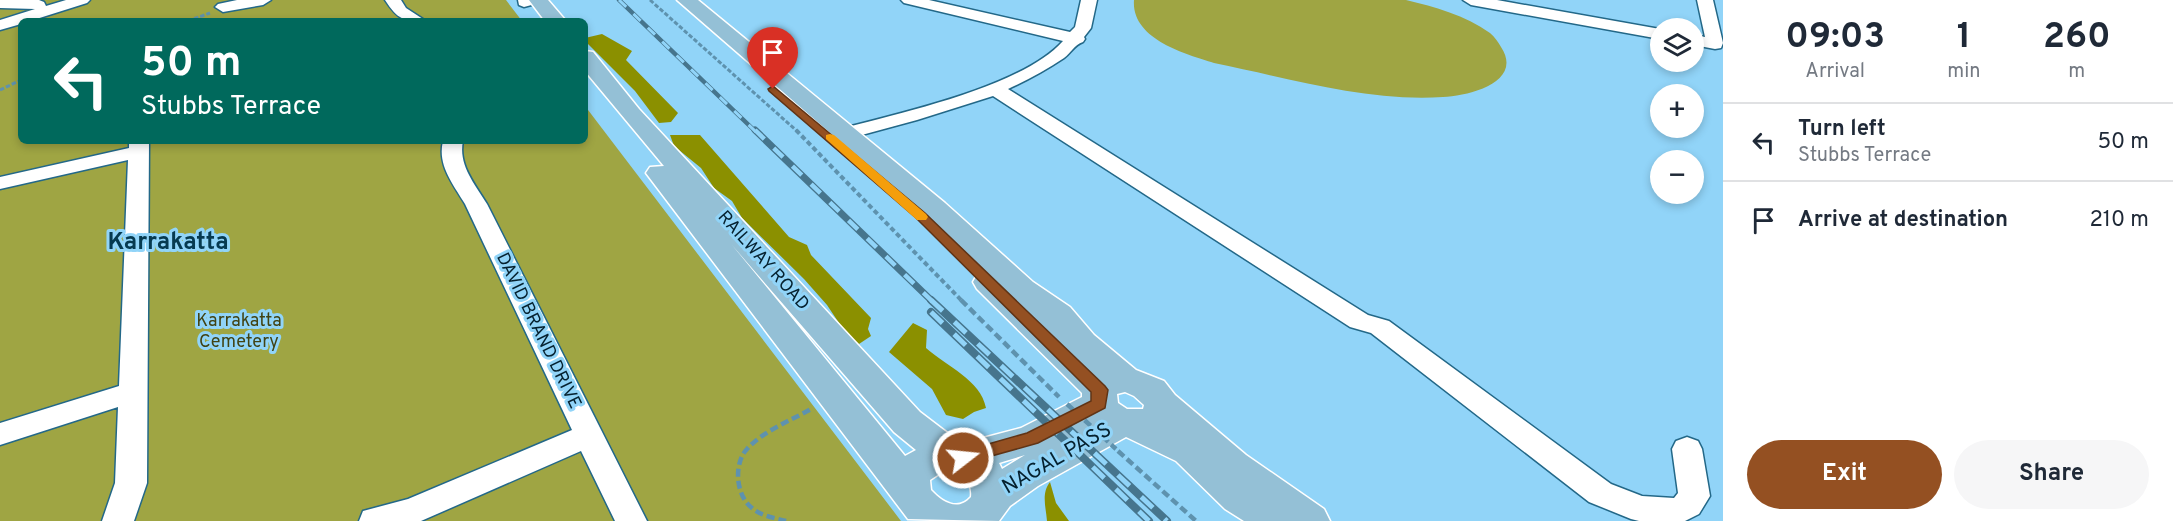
<!DOCTYPE html>
<html lang="en">
<head>
<meta charset="utf-8">
<style>
	:root { --surface:#fff; --page:#f6f6f7; --text:#1f2937; --muted:#747a83; --line:#e0e1e3; --accent:#945022 }
	body { margin:0; font-family:Overpass,sans-serif; background:var(--page); color:var(--text); height:100vh; display:flex; flex-direction:column; font-size:22px; white-space:nowrap }
	* { box-sizing:border-box; margin:0 }
	p { font-size:20px; color:var(--muted) }
	.icon { flex:none; width:33px; height:33px; fill:none; stroke:currentColor; stroke-width:2; stroke-linecap:round; stroke-linejoin:round }
	.map { position:relative; flex:1; overflow:hidden }
	.drawer { display:flex; flex-direction:column; background:var(--surface); width:450px }
	.drawer>* { flex:none }
	.hud { position:absolute; left:18px; top:18px; width:570px; height:126px; border-radius:9px; box-shadow:0 3px 9px #0003; background:#00695c; color:#fff; overflow:hidden }
	.fabs { position:absolute; left:1650px; top:18px; display:grid; gap:12px }
	.fabs a { display:grid; place-items:center; width:54px; height:54px; border-radius:50%; background:var(--surface); box-shadow:0 3px 9px #0003; font-size:30px }
	.pin { position:absolute; display:grid; place-items:center; width:51px; height:51px; color:#fff; margin:-62px -26px; border-radius:50% 50% 50% 0; rotate:-45deg; box-shadow:0 0 6px #0007 }
	.pin .icon { rotate:45deg }
	.me { position:absolute; width:66px; margin:-33px; rotate:74deg; stroke-linejoin:round; filter:drop-shadow(0 0 4px #0008) }
	.turn { display:flex; align-items:center; gap:21px; height:126px; padding:0 24px; font-size:27px }
	.turn .icon { width:78px; height:78px; stroke-width:2.5 }
	.turn b { display:block; font-size:42px; line-height:51px }
	.eta { display:flex; justify-content:space-evenly; align-items:center; height:102px; text-align:center }
	.eta b { font-size:36px; font-weight:700; line-height:42px }
	.cta { display:flex; gap:12px; margin-top:auto; padding:12px 24px }
	.cta a { flex:1; height:69px; border-radius:36px; background:var(--accent); color:#fff; font-size:24px; font-weight:700; line-height:69px; text-align:center }
	.cta a+a { background:var(--page); color:var(--text) }
	ul { padding:0; list-style:none }
	li { display:flex; align-items:center; gap:18px; height:78px; padding:0 24px; border-top:2px solid var(--line) }
	li div { flex:1 }
	li b { display:block; font-size:22px }
	li em { font-style:normal }
	main { display:flex; flex:1; min-height:0 }
	.map>svg:first-child { display:block }
	.green { fill:#9fa543 }
	.forest { fill:#8b9000 }
	.lines { fill:none; stroke-linecap:round; stroke-linejoin:round }
	.minor-casing { stroke:#236888; stroke-width:3 }
	.major-casing { stroke:#fff; stroke-width:3 }
	.path-far2 { stroke:#5e92ae; stroke-width:3; stroke-dasharray:4.5 2; stroke-linecap:butt }
	.path-far1 { stroke:#5e92ae; stroke-width:4; stroke-dasharray:5 3; stroke-linecap:butt }
	.path { stroke:#5e92ae; stroke-width:4.5; stroke-dasharray:8 4; stroke-linecap:butt }
	.minor { fill:#fff; fill-rule:evenodd }
	.major { fill:#94c0d6; fill-rule:evenodd }
	.rail-far2-casing { stroke:#46758d; stroke-width:4.5 }
	.rail-far1-casing { stroke:#46758d; stroke-width:7 }
	.rail-casing { stroke:#46758d; stroke-width:8 }
	.rail-far2 { stroke:#91d4f8; stroke-width:3; stroke-dasharray:10; stroke-linecap:butt }
	.rail-far1 { stroke:#91d4f8; stroke-width:4.5; stroke-dasharray:13; stroke-linecap:butt }
	.rail { stroke:#91d4f8; stroke-width:5; stroke-dasharray:16; stroke-linecap:butt }
	.path-bridge { stroke:#5e92ae; stroke-width:4.5; stroke-dasharray:8 4; stroke-linecap:butt }
	.route { fill:#945022; stroke:#603416; stroke-width:1.5 }
	.slow { fill:#f59e0b }
	.labels { text-anchor:middle; dominant-baseline:central; stroke-width:6; stroke-linejoin:round; paint-order:stroke }
	.street-label { font-size:18px; fill:#05212f; stroke:#91d4f8 }
	.park-label { font-size:18px; fill:#414314; stroke:#91d4f8 }
	.near-street-label { font-size:21px; fill:#05212f; stroke:#91d4f8 }
	.district-label { font-size:24px; font-weight:bold; fill:#063a50; stroke:#91d4f8 }
</style>
</head>
<body>
<main>
<div class="map">
<svg width="1723" height="521" viewBox="0 0 1723 521">
	<rect width="100%" height="100%" fill="#91d4f8"/>
	<!-- green -->
	<path class="green" d="M0 0H506L522 21H21V141H585V106L901 521H0Z
		M1134 0H1406C1435 7 1465 15 1490 33 1495 37 1498 42 1501 47 1524 82 1469 96 1443 97 1366 102 1289 78 1214 63 1185 54 1131 39 1134 0Z"/>
	<!-- forest -->
	<path class="forest" d="M602 34 632 51 626 60 678 113 671 122 659 123 635 91 585 41V38Z
		M670 135H700L789 237 807 245 811 255 871 318 868 329 871 336 859 344 845 332 827 305 804 279 742 218 732 201 714 188 701 168 674 146Z
		M913 323 927 330 926 348C946 366 981 380 986 408L974 412 963 419 946 415 932 389 889 352Z
		M1050 482 1056 503 1069 521H1047C1046 508 1041 493 1050 482Z"/>
	<g class="lines">
		<defs>
			<path id="minor" d="M0 0H39L44 2 46 6 66 0H90L87 3 30 21H21V24L0 30V20L35 9 0 8Z
				M237 0H271L263 5 223 12 215 7 218 4Z
				M385 0H401L406 8 426 21C403 21 398 20 385 0Z
				M518 0H542L539 3 524 7 519 5Z
				M901 0H929L1070 32 1075 27 1081 0H1097L1091 28 1084 37 1085 39 1083 42C1074 45 1071 53 1064 58 1046 70 1028 80 1008 89L1368 315 1389 321 1611 484 1642 496 1674 498 1678 493 1672 449 1676 441 1687 437 1698 441 1702 449 1710 496 1699 514 1685 521H1639L1631 519 1589 502 1371 333 1350 327 993 96 917 120 847 139 840 137 837 133 840 129C900 113 1022 87 1063 41L904 3Z
				M1463 0H1497L1660 29V39L1471 5Z
				M1697 0H1713L1723 43 1721 48 1715 49 1694 45V35L1705 37Z
				M129 141H149L147 483 134 521H102L115 483 118 407 0 445V423L119 386 128 160 0 189V177L129 148Z
				M443 141H463C458 165 475 184 487 204L647 521H615L581 451 421 521H359L363 511 408 499 572 430 465 204C453 184 437 165 443 141Z"/>
			<path id="major" d="M529 0H548L566 21H545Z
				M677 0H698L945 203 1033 282 1070 307 1094 335 1136 370 1164 381 1175 395 1246 455 1324 509 1330 521H1244L1225 509 1176 461 1126 437 1038 486 1010 506 999 521 908 519 646 173 650 167 664 166 585 71V51L593 52 639 109 920 412 958 441 964 443 1021 428 1082 397V393L977 289 973 282 977 275 986 273 925 215ZM732 245 894 432 916 450 905 456ZM1125 392 1134 396 1144 405 1143 409H1127L1118 403 1117 394ZM1025 455 1002 469 999 463ZM945 470C960 471 973 480 971 497 958 512 942 502 931 490L930 480Z"/>
		</defs>
		<!-- minor casing -->
		<use href="#minor" class="minor-casing"/>
		<!-- major casing -->
		<use href="#major" class="major-casing"/>
		<!-- path-far2 -->
		<path class="path-far2" d="M650 0 798 132
			M188 21 210 13
			M0 90 21 80"/>
		<!-- path-far1 -->
		<path class="path-far1" d="M796 130 963 302"/>
		<!-- path -->
		<path class="path" d="M961 300 1059 397
			M1118 451 1196 521
			M786 521C775 518 761 516 752 508 736 496 733 464 747 449 763 431 792 420 813 408"/>
		<!-- minor -->
		<use href="#minor" class="minor"/>
		<!-- major -->
		<use href="#major" class="major"/>
		<defs>
			<path id="rail-far2" d="M619 0 756 132"/>
			<path id="rail-far1" d="M755 130 933 302"/>
			<path id="rail" d="M931 300 1167 521
				M931 312 1149 521"/>
		</defs>
		<!-- rail-far2 casing -->
		<use href="#rail-far2" class="rail-far2-casing"/>
		<!-- rail-far1 casing -->
		<use href="#rail-far1" class="rail-far1-casing"/>
		<!-- rail casing -->
		<use href="#rail" class="rail-casing"/>
		<!-- rail-far2 -->
		<use href="#rail-far2" class="rail-far2"/>
		<!-- rail-far1 -->
		<use href="#rail-far1" class="rail-far1"/>
		<!-- rail -->
		<use href="#rail" class="rail"/>
		<!-- path-bridge -->
		<path class="path-bridge" d="M1067 404 1116 449"/>
	</g>
	<!-- route -->
	<path class="route" d="M773 86 925 213 1105 386 1108 390 1105 408 1038 443 963 464 957 462 954 458 957 453 1027 433 1091 401V392L916 218 769 91 768 89Z"/>
	<!-- slow -->
	<path class="slow" d="M830 134 834 135 926 214 928 217 926 220H917L826 139V135Z"/>
	<g class="labels">
		<!-- street labels -->
		<g class="street-label">
			<text transform="translate(763 261) rotate(48)">RAILWAY ROAD</text>
			<text transform="translate(538 331) rotate(64)">DAVID BRAND DRIVE</text>
		</g>
		<!-- park labels -->
		<g class="park-label">
			<text x="239" y="321">Karrakatta<tspan x="239" dy="21">Cemetery</tspan></text>
		</g>
		<!-- near-street labels -->
		<g class="near-street-label">
			<text transform="translate(1057 459) rotate(-30)">NAGAL PASS</text>
		</g>
		<!-- district labels -->
		<g class="district-label">
			<text x="168" y="243">Karrakatta</text>
		</g>
	</g>
</svg>
<div class="fabs">
<a><svg class="icon" aria-label="layers" viewBox="0 0 24 24"><path d="M12 4l9 5-9 5-9-5zM3 14l9 5 9-5"/></svg></a>
<a>+</a>
<a>−</a>
</div>
<div class="pin" style="left:773px;top:89px;background:#d93025"><svg class="icon" aria-label="arrive" viewBox="0 0 24 24"><path d="M6 21V4h12l-3 4 3 4H6"/></svg></div>
<svg class="me" style="left:963px;top:458px" viewBox="-20 -20 40 40"><circle r="17" fill="#945022" stroke="#fff" stroke-width="3"/><path d="M0-11L8 9 0 5-8 9z" fill="#fff"/></svg>
<div class="hud">
<div class="turn"><svg class="icon" aria-label="left" viewBox="0 0 24 24"><path d="M17 20v-9H6M10 6l-5 5 5 5"/></svg><div><b>50 m</b>Stubbs Terrace</div></div>
</div>
</div>
<section class="drawer">
<div class="eta">
<div><b>09:03</b><p>Arrival</p></div>
<div><b>1</b><p>min</p></div>
<div><b>260</b><p>m</p></div>
</div>
<ul>
<li><svg class="icon" aria-label="left" viewBox="0 0 24 24"><path d="M17 20v-9H6M10 6l-5 5 5 5"/></svg><div><b>Turn left</b><p>Stubbs Terrace</p></div><em>50 m</em></li>
<li><svg class="icon" aria-label="arrive" viewBox="0 0 24 24"><path d="M6 21V4h12l-3 4 3 4H6"/></svg><div><b>Arrive at destination</b></div><em>210 m</em></li>
</ul>
<div class="cta"><a>Exit</a><a>Share</a></div>
</section>
</main>
</body>
</html>
